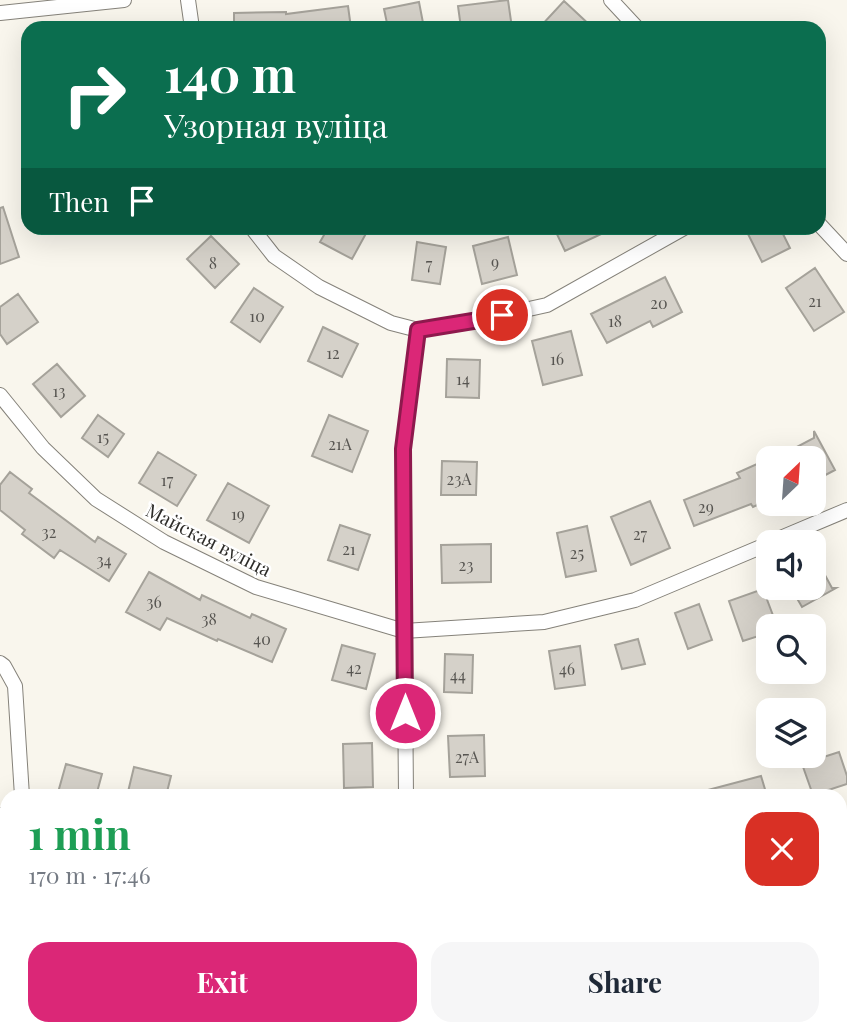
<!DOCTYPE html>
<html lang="en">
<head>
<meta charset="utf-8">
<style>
	:root { --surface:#fff; --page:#f6f6f7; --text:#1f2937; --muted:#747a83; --accent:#db2777 }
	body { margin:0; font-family:"Playfair Display",serif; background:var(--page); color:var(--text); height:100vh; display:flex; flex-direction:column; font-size:26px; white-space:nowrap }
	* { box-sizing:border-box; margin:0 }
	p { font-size:23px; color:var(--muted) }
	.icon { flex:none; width:38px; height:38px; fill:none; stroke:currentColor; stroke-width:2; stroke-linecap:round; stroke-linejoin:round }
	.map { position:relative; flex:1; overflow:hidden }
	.side { position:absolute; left:0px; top:789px; width:847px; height:247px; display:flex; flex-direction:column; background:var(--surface); border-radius:21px 21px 0 0; box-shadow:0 7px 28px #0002 }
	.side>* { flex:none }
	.hud { position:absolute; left:21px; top:21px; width:805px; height:214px; border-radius:21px; box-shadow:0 7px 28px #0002; background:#0b6e4f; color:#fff; overflow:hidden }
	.needle { width:46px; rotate:25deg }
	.fabs { position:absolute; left:756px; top:446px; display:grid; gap:14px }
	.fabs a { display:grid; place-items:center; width:70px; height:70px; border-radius:14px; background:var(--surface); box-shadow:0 7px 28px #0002; font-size:35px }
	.pin { position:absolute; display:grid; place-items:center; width:60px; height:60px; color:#fff; margin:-30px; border:4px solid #fff; border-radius:50%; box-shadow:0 2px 7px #0007 }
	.me { position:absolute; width:77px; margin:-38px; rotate:0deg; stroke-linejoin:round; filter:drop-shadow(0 0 5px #0008) }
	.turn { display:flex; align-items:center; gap:24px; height:147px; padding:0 28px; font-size:32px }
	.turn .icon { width:91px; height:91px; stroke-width:2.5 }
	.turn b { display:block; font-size:49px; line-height:60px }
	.then { display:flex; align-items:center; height:66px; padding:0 28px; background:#0003; gap:14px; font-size:26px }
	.round { display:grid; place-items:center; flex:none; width:74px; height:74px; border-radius:21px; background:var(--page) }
	.head { display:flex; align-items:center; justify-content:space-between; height:119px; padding:0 28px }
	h1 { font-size:42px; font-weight:700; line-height:52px; color:#1e9e55 }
	.action { display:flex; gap:14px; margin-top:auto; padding:14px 28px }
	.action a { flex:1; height:80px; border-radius:21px; background:var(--accent); color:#fff; font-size:28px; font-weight:700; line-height:80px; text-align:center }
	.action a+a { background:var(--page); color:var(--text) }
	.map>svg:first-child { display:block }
	.building { fill:#d5d1c9; stroke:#a5a29a; stroke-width:2 }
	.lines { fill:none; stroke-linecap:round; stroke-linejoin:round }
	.street-casing { stroke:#85827a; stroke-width:16 }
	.street { stroke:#fff; stroke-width:14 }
	.route-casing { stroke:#8e194d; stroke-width:18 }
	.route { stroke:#db2777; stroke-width:12 }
	.labels { text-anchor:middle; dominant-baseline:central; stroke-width:5; stroke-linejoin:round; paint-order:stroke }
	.number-label { font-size:16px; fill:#575551 }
	.street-label { font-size:19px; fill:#2d2c29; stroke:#fff }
</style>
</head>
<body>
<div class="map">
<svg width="847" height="1035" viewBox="0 0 847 1035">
	<rect width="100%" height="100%" fill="#f9f6ed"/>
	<!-- building -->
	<path class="building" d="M508 0 512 28H461L458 6Z
		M564 1 593 28H539Z
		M419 2 424 28H388L384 9Z
		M348 6 351 28H234V13L286 12V14Z
		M3 207 19 257 0 264V208Z
		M328 228H369L352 259 320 242Z
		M554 228H614L565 251Z
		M745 228H780L790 248 762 262Z
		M211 236 239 264 215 288 187 259Z
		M508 237 517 275 482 284 473 246Z
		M417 242 446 247 440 284 412 280Z
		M815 268 844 312 814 331 786 288Z
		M665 277 682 312 653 327 650 321 607 343 591 314Z
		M254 288 283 307 260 342 231 322Z
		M18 294 38 322 7 344 0 334V307Z
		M323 327 358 344 342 377 308 361Z
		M571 331 582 375 543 385 532 341Z
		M447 359 480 360 479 398 446 397Z
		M57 364 85 396 61 417 33 384Z
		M98 415 124 434 108 457 82 438Z
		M329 415 368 431 352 472 312 456Z
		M814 431 835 470 814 481V458H776L814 438Z
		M158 452 196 475 177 506 139 483Z
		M768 459V500L753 507 751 504 694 526 684 500 740 478 737 473Z
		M442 461 477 462 476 495H441Z
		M10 472 32 489 29 493 95 542 98 537 126 554 109 581 60 550 54 558 22 534 25 530 0 510V485Z
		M228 483 269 506 249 543 207 520Z
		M650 501 670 548 631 565 611 517Z
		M340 525 370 535 358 570 328 560Z
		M587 526 596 571 566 577 557 533Z
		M491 544V582L442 583 441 545Z
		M814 555 832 588H836L802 607 791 588H814Z
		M149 572 200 600 202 595 250 618 252 614 286 629 272 662 218 639 217 641 167 618 160 630 126 612Z
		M763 589 777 626H768V633L743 641 729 601Z
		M699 604 712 640 688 649 675 613Z
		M638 639 645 664 622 669 615 645Z
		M342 645 375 654 366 689 332 680Z
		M580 646 585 685 555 689 549 651Z
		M445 654 473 655 472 693 444 692Z
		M484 735 485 776 450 777 448 736Z
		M372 743 373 787 344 788 343 744Z
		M839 752 847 776V784L813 795 802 764Z
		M66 764 102 774 96 796H57Z
		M134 767 171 776 166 796H127Z
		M761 776 767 796H704V791Z"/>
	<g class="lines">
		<defs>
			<path id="street" d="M188 0 192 28
				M611 0 637 28
				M0 13 124 0
				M819 224 847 254
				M252 228 274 256 319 287 391 323 418 330 479 320 547 305 684 228
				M0 395 43 448 96 499 164 542 256 587 404 631 544 622 635 600 768 544
				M771 542 847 510
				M0 663 4 666 15 686 22 796
				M406 796 403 449 418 330
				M0 815H7
				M840 834 847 832"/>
		</defs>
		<!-- street casing -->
		<use href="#street" class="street-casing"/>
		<!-- street -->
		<use href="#street" class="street"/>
	</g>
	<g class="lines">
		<defs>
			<path id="route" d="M405 713 403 449 418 330 479 320 502 315"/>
		</defs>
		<!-- route casing -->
		<use href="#route" class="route-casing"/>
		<!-- route -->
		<use href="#route" class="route"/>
	</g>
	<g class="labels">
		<!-- number labels -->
		<g class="number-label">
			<text x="495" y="261">9</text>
			<text x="213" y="262">8</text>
			<text x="429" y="263">7</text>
			<text x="815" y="300">21</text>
			<text x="659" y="302">20</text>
			<text x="257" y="315">10</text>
			<text x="615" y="320">18</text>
			<text x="333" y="352">12</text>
			<text x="557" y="358">16</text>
			<text x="463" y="378">14</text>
			<text x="59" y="390">13</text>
			<text x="103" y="436">15</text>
			<text x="340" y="443">21А</text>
			<text x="459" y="478">23А</text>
			<text x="167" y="479">17</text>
			<text x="706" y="506">29</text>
			<text x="238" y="513">19</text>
			<text x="49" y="531">32</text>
			<text x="640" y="533">27</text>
			<text x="349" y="548">21</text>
			<text x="577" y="552">25</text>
			<text x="104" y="559">34</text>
			<text x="466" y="564">23</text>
			<text x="154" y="601">36</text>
			<text x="209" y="618">38</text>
			<text x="262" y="638">40</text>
			<text x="354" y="667">42</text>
			<text x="567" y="668">46</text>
			<text x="458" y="674">44</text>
			<text x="467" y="756">27А</text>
		</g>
		<!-- street labels -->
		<g class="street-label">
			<text transform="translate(209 539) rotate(27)">Майская вуліца</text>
		</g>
	</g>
</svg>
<div class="fabs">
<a><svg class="needle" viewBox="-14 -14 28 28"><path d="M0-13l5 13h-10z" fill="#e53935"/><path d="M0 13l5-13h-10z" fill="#747a83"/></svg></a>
<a><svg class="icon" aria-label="sound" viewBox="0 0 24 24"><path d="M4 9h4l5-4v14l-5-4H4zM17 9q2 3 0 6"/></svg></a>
<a><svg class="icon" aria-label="search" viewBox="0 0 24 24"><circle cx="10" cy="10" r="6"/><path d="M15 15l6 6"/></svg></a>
<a><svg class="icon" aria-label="layers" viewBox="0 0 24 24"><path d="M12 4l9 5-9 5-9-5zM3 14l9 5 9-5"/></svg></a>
</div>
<div class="pin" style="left:502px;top:315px;background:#d93025"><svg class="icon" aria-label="arrive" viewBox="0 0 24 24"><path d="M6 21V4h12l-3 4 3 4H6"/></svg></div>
<svg class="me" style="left:405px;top:713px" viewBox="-20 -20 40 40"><circle r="17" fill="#db2777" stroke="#fff" stroke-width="3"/><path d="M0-11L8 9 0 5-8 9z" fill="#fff"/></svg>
<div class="hud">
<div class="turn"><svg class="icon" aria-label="right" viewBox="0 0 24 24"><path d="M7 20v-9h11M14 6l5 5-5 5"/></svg><div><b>140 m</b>Узорная вуліца</div></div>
<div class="then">Then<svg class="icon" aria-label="arrive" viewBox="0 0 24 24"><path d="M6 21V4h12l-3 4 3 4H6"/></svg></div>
</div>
<section class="side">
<div class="head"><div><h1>1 min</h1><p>170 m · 17:46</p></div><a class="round" style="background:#d93025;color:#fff"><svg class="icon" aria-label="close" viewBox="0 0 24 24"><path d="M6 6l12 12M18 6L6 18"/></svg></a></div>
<div class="action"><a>Exit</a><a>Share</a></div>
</section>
</div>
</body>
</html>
